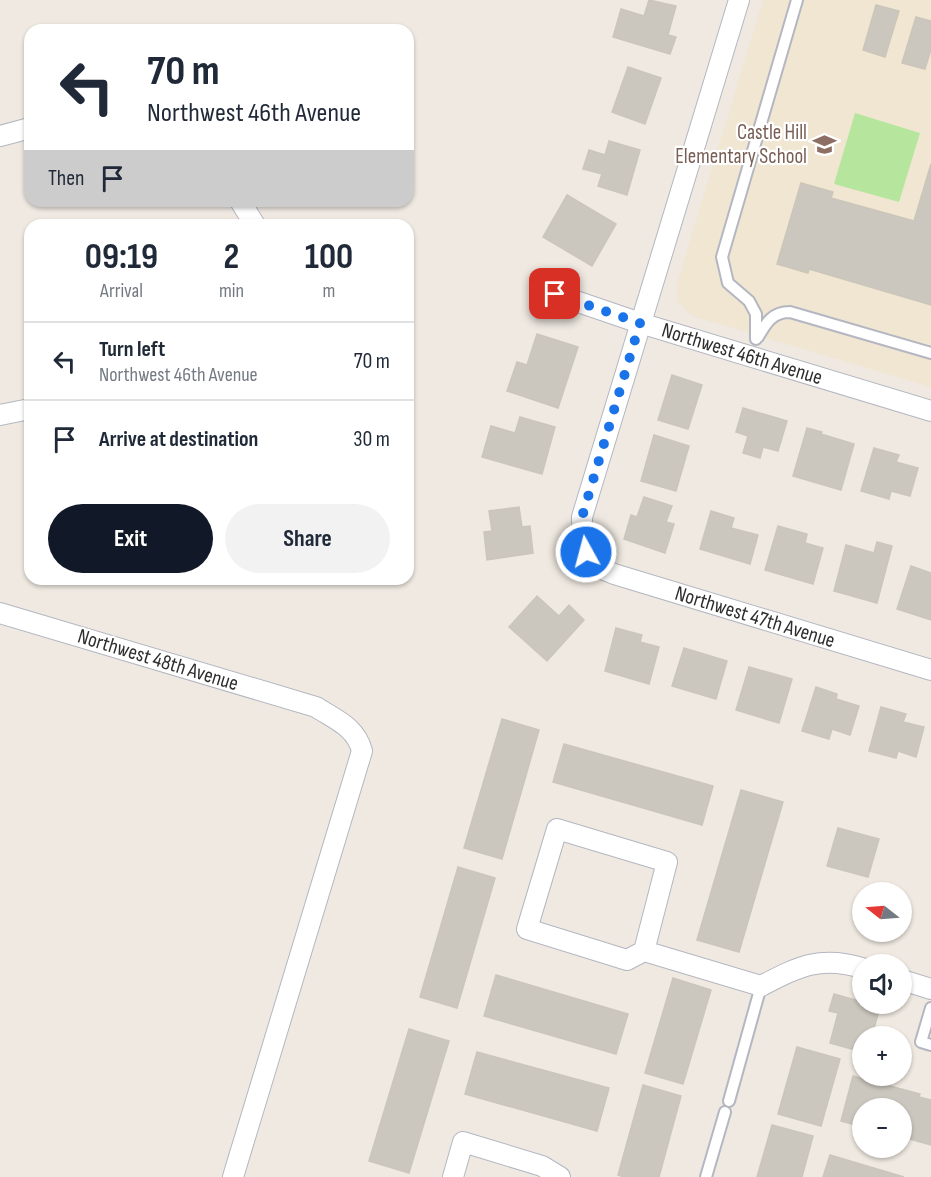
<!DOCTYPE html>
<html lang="en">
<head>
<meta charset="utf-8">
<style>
	:root { --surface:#fff; --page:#f2f2f3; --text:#1f2937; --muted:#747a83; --line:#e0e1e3; --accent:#111827 }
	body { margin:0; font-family:"Sofia Sans Condensed",sans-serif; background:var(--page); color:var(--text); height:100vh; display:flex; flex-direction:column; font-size:22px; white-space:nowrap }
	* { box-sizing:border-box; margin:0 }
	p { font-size:20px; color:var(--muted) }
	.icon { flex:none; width:33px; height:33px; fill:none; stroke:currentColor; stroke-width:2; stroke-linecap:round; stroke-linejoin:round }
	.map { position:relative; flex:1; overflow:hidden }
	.sheet { position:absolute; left:24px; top:219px; width:390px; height:366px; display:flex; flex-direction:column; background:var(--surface); border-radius:18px; box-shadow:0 2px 4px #0004 }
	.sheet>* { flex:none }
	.top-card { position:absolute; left:24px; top:24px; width:390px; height:183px; border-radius:18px; box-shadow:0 2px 4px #0004; background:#fff; color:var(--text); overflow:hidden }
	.needle { width:39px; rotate:287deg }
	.buttons { position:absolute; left:852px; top:882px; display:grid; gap:12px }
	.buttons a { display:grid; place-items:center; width:60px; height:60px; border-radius:50%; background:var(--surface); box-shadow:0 2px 4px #0004; font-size:30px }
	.pin { position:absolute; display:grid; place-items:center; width:51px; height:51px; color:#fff; margin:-26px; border-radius:12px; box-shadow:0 3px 9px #0006 }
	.me { position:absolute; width:66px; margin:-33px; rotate:353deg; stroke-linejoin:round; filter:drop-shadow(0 0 4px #0008) }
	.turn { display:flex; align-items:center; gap:21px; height:126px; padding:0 24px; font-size:27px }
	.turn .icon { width:78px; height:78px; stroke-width:2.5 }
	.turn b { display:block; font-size:42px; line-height:51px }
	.then { display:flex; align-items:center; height:57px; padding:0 24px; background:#0003; gap:12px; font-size:22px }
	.eta { display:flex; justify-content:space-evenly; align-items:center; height:102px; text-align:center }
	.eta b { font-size:36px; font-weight:700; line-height:42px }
	.primary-button { display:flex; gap:12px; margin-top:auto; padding:12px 24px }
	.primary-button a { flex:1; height:69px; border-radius:36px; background:var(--accent); color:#fff; font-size:24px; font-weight:700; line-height:69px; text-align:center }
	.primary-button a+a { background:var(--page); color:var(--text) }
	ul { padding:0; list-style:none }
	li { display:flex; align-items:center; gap:18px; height:78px; padding:0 24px; border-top:2px solid var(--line) }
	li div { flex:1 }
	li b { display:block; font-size:22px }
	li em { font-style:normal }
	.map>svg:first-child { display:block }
	.education { fill:#f0e6d1 }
	.green { fill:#b6e59e }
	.building { fill:#cbc7bf; stroke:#cbc5ba; stroke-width:1.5 }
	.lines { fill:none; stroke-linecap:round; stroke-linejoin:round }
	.service-casing { stroke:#b4b7c1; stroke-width:14 }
	.minor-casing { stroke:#b4b7c1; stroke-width:22 }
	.service { stroke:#fff; stroke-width:10 }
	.minor { stroke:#fff; stroke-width:20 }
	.route { stroke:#1a73e8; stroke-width:10; stroke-dasharray:0 18 }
	.labels { text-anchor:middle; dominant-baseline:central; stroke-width:4.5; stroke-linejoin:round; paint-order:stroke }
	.education-label { font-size:21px; fill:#785e54; stroke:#fff; text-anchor:end }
	.street-label { font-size:21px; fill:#2e2e2e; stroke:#fff }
</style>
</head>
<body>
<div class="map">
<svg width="931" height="1177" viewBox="0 0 931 1177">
	<rect width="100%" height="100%" fill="#efe9e1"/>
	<!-- education -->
	<path class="education" d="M763 0H931V387L692 316 678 302 676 287Z"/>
	<!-- green -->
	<path class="green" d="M855 113 920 133 899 202 834 184Z"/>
	<!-- building -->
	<path class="building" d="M649 0 676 6 668 35 676 37 670 54 613 37 621 9 644 16Z
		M876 5 899 11 885 57 863 50Z
		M916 17 931 21V49L925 69 902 63Z
		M628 67 661 78 645 124 612 112Z
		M609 141 640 150 627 195 598 186 602 174 583 169 589 150 605 155Z
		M931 164V305L809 269 808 273 777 264 801 183 833 192 831 198 914 221Z
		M567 195 616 224 592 266 543 237Z
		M537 334 578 347 558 408 507 391 517 362 527 365Z
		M672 375 702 385 688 429 658 420Z
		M743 408 787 421 778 451 763 447 760 458 743 453 748 436 736 432Z
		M520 417 555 427 542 474 482 457 491 426 515 433Z
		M807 428 822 432 821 434 854 444 841 490 793 476Z
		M654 435 689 446 676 491 641 481Z
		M874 448 899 455 896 462 918 468 910 496 891 491 889 499 861 491Z
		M644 497 672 506 666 522 674 524 665 553 624 539 631 515 637 517Z
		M519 507 522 527 530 526 533 553 487 560 484 532 492 531 489 511Z
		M711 511 734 518 731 528 758 535 750 564 700 549Z
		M778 526 807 534 805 543 823 548 813 584 765 570Z
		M877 542 892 546 877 603 834 591 846 545 874 553Z
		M911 566 931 573V620L897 609Z
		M537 596 559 616 569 605 584 620 547 661 509 627Z
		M616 628 642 635 640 642 659 647 649 684 605 671Z
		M684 648 727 661 716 699 672 686Z
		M749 667 792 679 779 723 736 710Z
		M816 687 837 694 836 699 859 706 850 735 832 729 829 739 802 731Z
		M881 707 906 714 903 722 924 727 916 757 898 751 896 758 869 751Z
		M502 719 539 730 502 859 464 848Z
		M564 744 713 786 702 825 553 782Z
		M741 790 783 802 739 952 697 940Z
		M838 828 879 839 868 877 827 866Z
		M458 867 495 878 457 1008 420 997Z
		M496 975 628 1014 616 1054 484 1016Z
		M673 978 711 990 683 1084 645 1073Z
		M834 994 880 1007 872 1036H862V1052L830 1043 838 1013 829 1011Z
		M409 1029 449 1041 409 1173 369 1161Z
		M797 1047 840 1059 821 1126 778 1114Z
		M477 1052 609 1088 597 1131 465 1094Z
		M853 1076 920 1094 919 1097 931 1100V1145L902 1137V1108H862V1127L841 1121Z
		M643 1085 681 1096 659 1177H624L618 1175Z
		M772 1125 813 1136 802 1177H757Z
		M830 1155 904 1177H823Z"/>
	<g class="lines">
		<defs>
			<path id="service" d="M758 337C766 323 772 312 790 312L931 353
				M756 339V314L749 301 728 283 722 257 797 0
				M931 1008 921 1042 931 1045
				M729 1101 761 986
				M706 1177 725 1112"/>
			<path id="minor" d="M739 0 582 517C582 533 582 553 595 565 600 569 608 571 614 574L931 670
				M0 136 30 128
				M240 201 255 225
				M555 294 640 323 931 411
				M0 415 30 409
				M0 613 316 707C336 720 356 727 362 751L233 1177
				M644 951 667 862 557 829 527 929 627 960 644 951 761 986C798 967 820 955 862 968
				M902 980 931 989
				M453 1177 463 1142 542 1166 560 1177"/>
		</defs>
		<!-- service casing -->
		<use href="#service" class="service-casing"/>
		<!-- minor casing -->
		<use href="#minor" class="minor-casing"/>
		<!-- service -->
		<use href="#service" class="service"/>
		<!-- minor -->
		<use href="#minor" class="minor"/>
	</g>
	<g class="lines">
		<!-- route -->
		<path class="route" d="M555 294 640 323 582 517V535L586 552"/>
	</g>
	<!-- icons -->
	<defs>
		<symbol id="school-bare" viewBox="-9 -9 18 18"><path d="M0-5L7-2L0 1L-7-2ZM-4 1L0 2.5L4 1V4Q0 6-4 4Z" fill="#8d6e63" stroke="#fff" stroke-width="2.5" paint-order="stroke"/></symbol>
	</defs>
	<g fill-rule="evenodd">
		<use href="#school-bare" x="808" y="128" width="33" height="33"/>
	</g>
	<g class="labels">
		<!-- education labels -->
		<g class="education-label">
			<text x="807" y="132">Castle Hill<tspan x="807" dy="24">Elementary School</tspan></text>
		</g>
		<!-- street labels -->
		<g class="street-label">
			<text transform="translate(742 354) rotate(17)">Northwest 46th Avenue</text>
			<text transform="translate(755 617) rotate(17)">Northwest 47th Avenue</text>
			<text transform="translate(158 660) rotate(17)">Northwest 48th Avenue</text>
		</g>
	</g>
</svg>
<div class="buttons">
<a><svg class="needle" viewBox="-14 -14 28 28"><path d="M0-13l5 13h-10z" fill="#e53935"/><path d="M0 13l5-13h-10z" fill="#747a83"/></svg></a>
<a><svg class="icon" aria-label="sound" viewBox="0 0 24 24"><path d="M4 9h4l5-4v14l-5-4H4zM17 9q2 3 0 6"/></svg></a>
<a>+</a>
<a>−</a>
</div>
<div class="pin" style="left:555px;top:294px;background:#d93025"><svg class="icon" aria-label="arrive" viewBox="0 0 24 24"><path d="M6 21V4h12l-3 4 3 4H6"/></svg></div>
<svg class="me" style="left:586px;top:552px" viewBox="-20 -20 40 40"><circle r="17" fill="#1a73e8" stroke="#fff" stroke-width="3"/><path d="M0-11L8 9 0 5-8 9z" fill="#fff"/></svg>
<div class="top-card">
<div class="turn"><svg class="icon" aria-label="left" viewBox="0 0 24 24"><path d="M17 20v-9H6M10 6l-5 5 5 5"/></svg><div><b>70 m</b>Northwest 46th Avenue</div></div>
<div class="then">Then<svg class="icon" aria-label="arrive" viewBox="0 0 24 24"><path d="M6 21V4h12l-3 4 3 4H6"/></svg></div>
</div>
<section class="sheet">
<div class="eta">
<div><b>09:19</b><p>Arrival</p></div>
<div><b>2</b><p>min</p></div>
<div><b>100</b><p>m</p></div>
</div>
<ul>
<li><svg class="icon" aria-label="left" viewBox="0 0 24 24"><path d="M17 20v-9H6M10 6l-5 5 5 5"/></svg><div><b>Turn left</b><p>Northwest 46th Avenue</p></div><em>70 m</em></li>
<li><svg class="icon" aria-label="arrive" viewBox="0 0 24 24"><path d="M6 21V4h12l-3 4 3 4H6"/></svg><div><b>Arrive at destination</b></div><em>30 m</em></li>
</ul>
<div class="primary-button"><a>Exit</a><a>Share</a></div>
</section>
</div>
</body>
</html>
